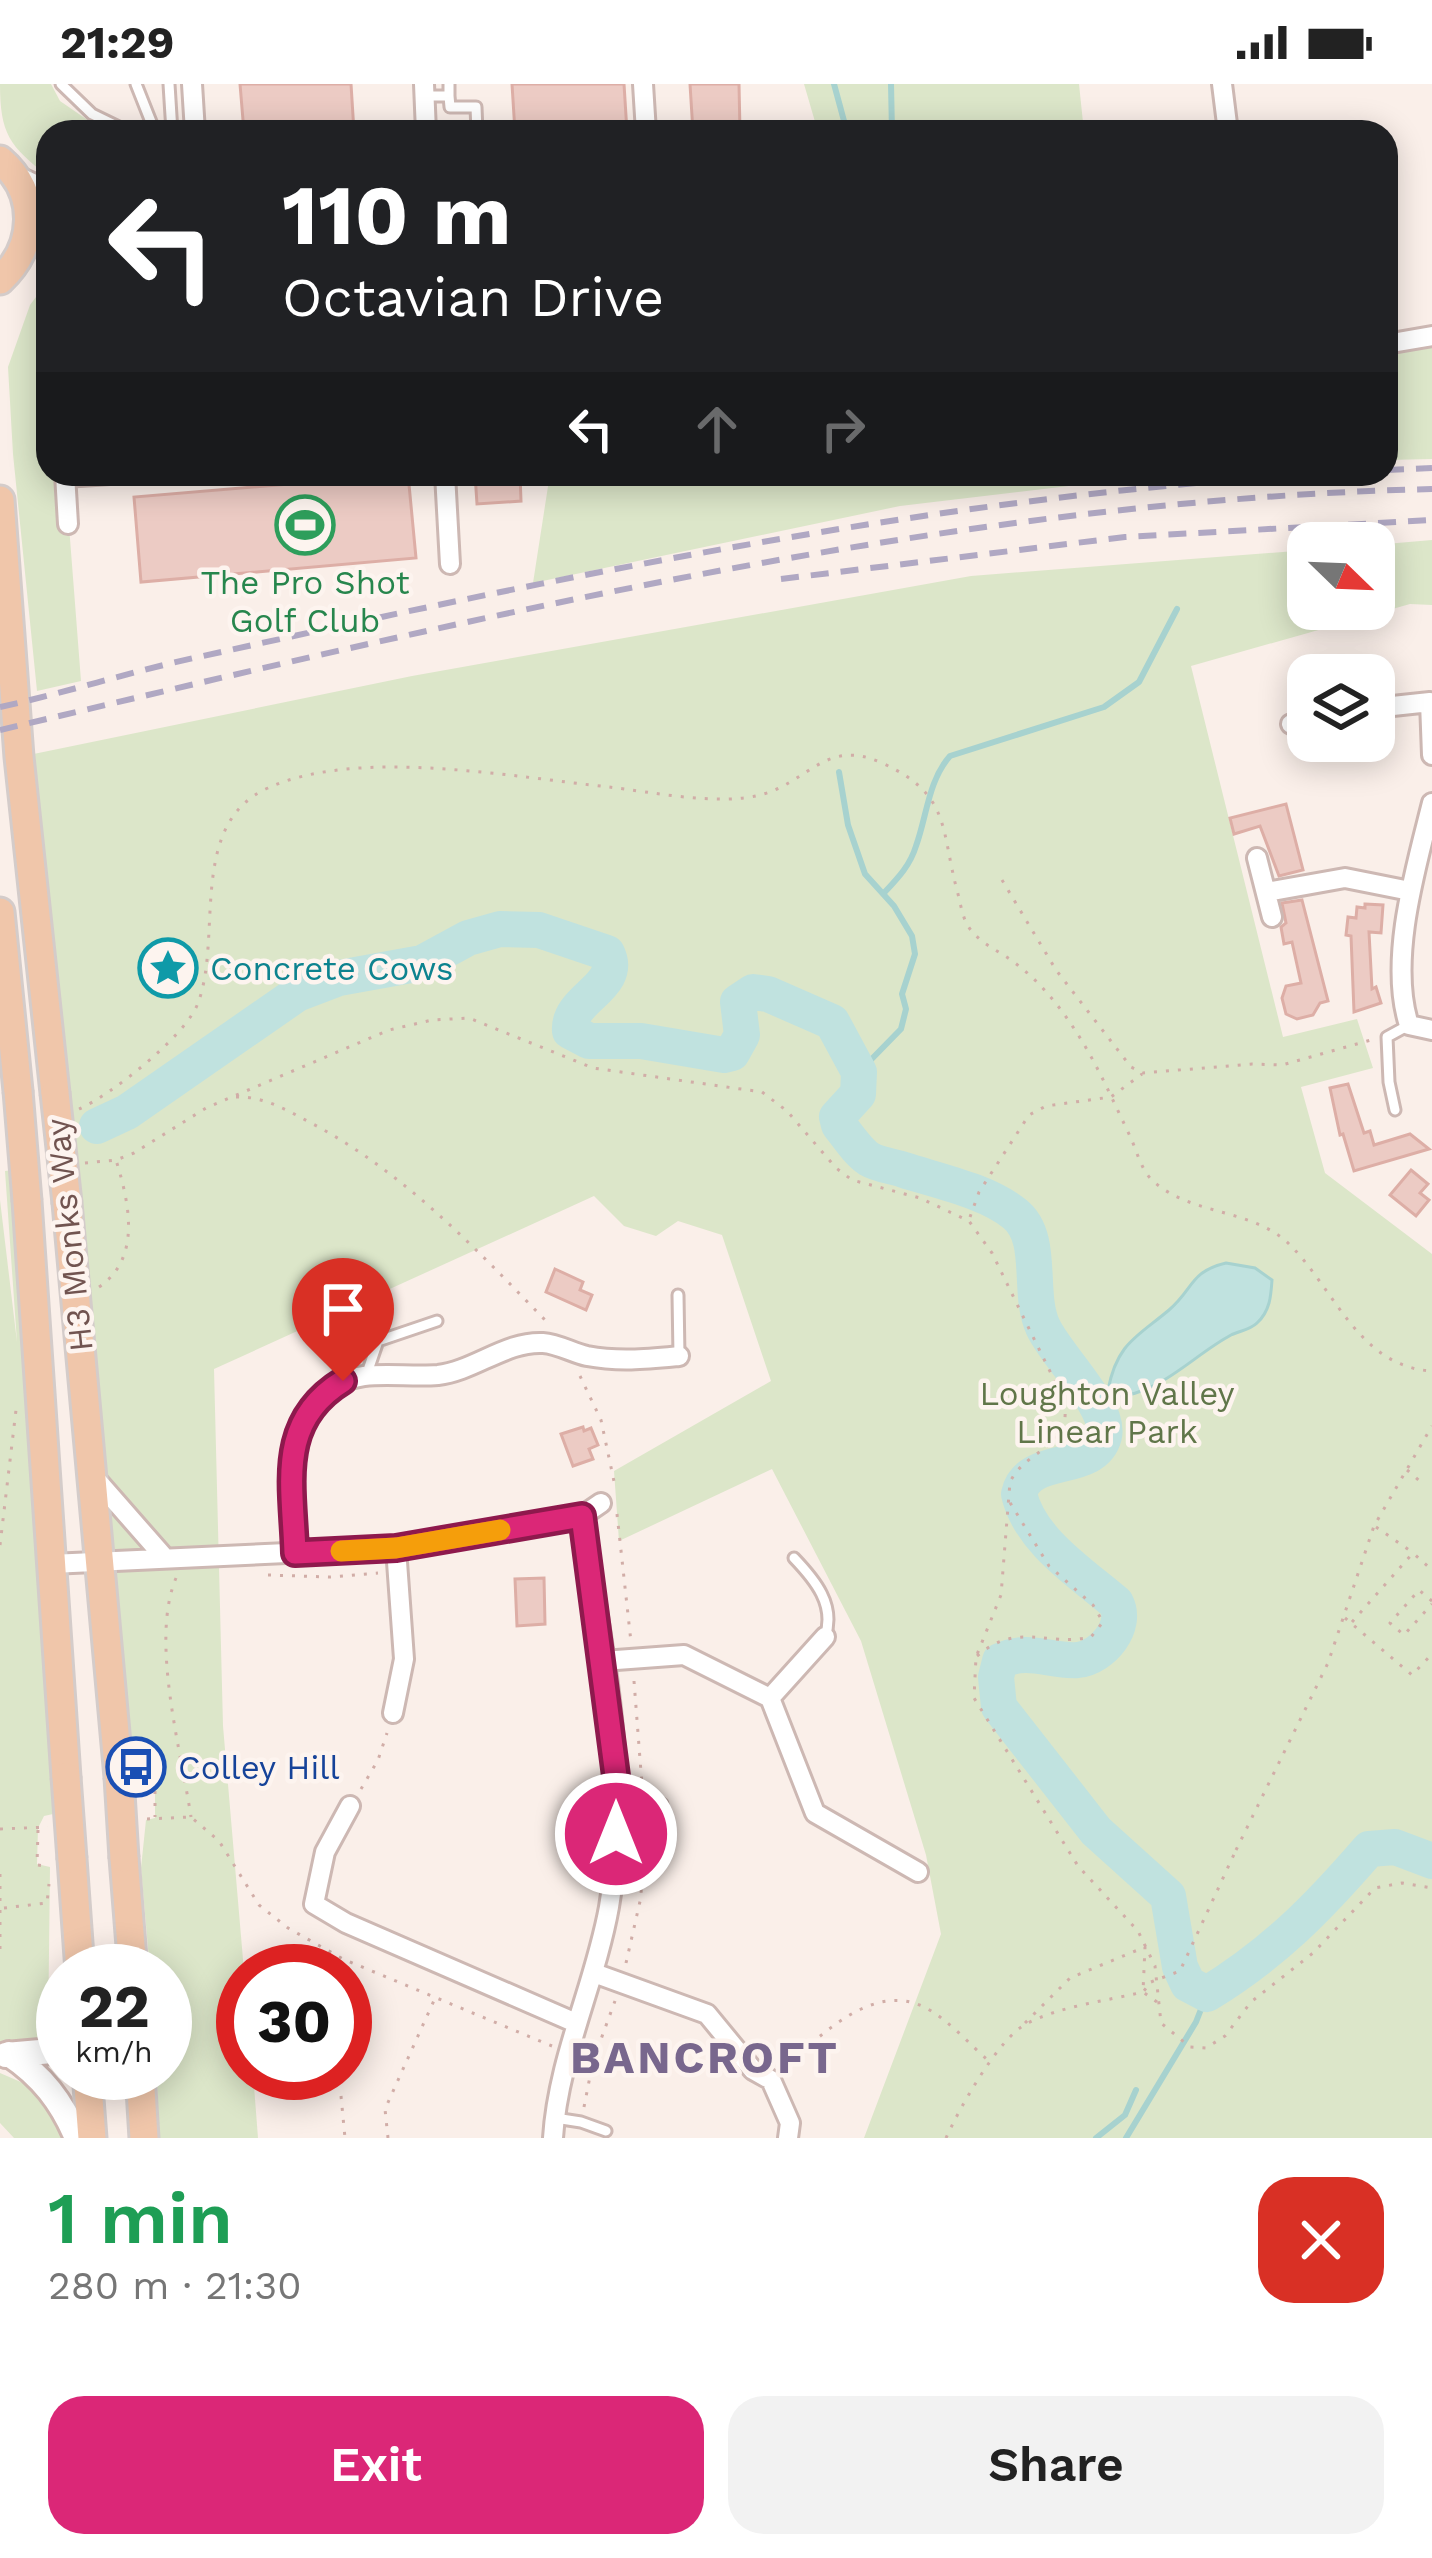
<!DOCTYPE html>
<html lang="en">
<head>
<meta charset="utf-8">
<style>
	:root { --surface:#fff; --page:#f2f2f2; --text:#222; --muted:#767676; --accent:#db2777 }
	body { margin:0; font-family:"Work Sans",sans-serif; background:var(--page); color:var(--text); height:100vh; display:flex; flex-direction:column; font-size:45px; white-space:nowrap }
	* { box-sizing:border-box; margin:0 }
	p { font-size:39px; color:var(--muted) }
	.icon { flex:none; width:66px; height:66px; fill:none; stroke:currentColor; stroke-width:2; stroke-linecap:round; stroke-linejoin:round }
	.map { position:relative; height:2054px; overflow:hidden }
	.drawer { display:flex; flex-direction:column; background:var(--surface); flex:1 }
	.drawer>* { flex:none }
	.top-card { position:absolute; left:36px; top:36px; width:1362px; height:366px; border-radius:36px; box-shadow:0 6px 30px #0003; background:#202124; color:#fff; overflow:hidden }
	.needle { width:78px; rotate:113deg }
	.buttons { position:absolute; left:1287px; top:438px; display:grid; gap:24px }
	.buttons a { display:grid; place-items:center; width:108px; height:108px; border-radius:24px; background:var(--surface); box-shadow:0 6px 30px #0003; font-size:60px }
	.speed { position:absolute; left:36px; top:1860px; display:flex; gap:24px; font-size:60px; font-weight:700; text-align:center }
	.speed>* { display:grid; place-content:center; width:156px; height:156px; border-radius:50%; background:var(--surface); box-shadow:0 6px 30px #0003; line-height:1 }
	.speed small { font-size:30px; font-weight:400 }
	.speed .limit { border:18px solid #d22; background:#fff; color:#111 }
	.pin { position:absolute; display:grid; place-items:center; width:102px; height:102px; color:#fff; margin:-123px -51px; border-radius:50% 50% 50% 0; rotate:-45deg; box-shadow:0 0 12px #0007 }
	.pin .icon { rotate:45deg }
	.me { position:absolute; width:132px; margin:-66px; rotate:0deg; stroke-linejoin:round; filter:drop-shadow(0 0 9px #0008) }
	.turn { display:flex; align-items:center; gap:42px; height:252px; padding:0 48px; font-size:54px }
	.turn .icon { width:156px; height:156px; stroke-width:2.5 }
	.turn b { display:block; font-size:84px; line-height:102px }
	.lanes { display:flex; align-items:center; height:114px; padding:0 48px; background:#0003; justify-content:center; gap:60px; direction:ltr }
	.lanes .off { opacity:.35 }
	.round { display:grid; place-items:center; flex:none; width:126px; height:126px; border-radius:36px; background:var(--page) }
	.summary { display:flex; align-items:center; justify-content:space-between; height:204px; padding:0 48px }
	h1 { font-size:72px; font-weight:600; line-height:90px; color:#1e9e55 }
	.cta { display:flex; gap:24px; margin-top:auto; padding:24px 48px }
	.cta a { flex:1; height:138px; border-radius:36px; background:var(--accent); color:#fff; font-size:48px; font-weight:600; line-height:138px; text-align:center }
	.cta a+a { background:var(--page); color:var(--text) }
	.status { display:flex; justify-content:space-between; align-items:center; height:84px; padding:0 60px; background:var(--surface); direction:ltr }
	.status svg { height:33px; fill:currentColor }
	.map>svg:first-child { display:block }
	.green { fill:#dce6c9 }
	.water { fill:#c0e2df; stroke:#a7d2cf; stroke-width:3 }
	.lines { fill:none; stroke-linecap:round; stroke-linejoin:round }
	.stream { stroke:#a7d2cf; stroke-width:6 }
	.river { stroke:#c0e2df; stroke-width:36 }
	.building { fill:#eccbc4; stroke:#ddaea6; stroke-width:3 }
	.lane-casing { stroke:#cdb8b3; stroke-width:15 }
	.street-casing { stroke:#cdb8b3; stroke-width:24 }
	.secondary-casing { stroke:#cfb7b1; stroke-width:30 }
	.primary-casing { stroke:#d4ccca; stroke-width:33 }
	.path { stroke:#d1ada7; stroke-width:3; stroke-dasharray:3 9; stroke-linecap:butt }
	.lane { stroke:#fff; stroke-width:9 }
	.street { stroke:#fff; stroke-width:18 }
	.secondary { stroke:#fff; stroke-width:24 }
	.primary { stroke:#f0c6aa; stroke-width:27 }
	.rail { stroke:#b0a8c3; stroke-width:6; stroke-dasharray:18 12; stroke-linecap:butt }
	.primary-bridge-casing { stroke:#d4ccca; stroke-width:33; stroke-linecap:butt }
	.path-bridge { stroke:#d1ada7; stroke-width:3; stroke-dasharray:3 9; stroke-linecap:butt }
	.primary-bridge { stroke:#f0c6aa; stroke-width:27 }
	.route-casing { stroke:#8e194d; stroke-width:30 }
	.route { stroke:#db2777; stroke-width:21 }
	.slow { stroke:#f59e0b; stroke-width:21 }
	.labels { text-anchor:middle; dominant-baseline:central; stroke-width:9; stroke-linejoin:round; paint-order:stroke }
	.leisure-label { font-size:33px; fill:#27864d; stroke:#fdf4ef }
	.culture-label { font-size:33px; fill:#0d838f; stroke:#fdf4ef; text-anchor:start }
	.street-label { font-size:33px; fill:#715450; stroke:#fdf4ef }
	.park-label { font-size:33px; fill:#607649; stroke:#fdf4ef }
	.transit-label { font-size:33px; fill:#164399; stroke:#fdf4ef; text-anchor:start }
	.district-label { font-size:45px; font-weight:bold; letter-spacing:3px; fill:#78678d; stroke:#fdf4ef }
</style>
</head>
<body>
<div class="status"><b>21:29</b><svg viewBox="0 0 49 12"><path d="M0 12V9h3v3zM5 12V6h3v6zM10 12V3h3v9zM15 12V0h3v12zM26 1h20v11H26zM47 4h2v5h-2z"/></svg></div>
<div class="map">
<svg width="1432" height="2054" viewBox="0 0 1432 2054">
	<rect width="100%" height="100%" fill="#faefe9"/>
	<!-- green -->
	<path class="green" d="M0 0H51L60 17 105 48H48V92C9 62 0 49 0 0Z
		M804 0H1079L1084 48H818Z
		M48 197V390H65L81 597 37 607 13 370 8 283 30 221Z
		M1432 250V375L1386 376V254Z
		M573 390H1170L900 422 533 499 549 396Z
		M1432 456V521L1410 520 1191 582 1283 953 1357 935 1373 984 1301 1003 1325 1089 1432 1170V2054H864L941 1850 926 1771 861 1557 772 1385 619 1457 614 1387 771 1297 722 1151 678 1137 656 1152 624 1142 594 1112 214 1285 223 1642 244 1887 243 1989H253L258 2054H158L157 1989H165V1887H150L141 1784 146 1736 155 1734V1696L119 1693 19 673 412 592 971 492 1308 466V525H1374V461Z
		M21 1085 66 1693 53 1730 44 1732 38 1744 37 1780 50 1783 48 1954 0 1959V1116L17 1258 5 1087Z
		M0 1989 37 2005 68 2054H14L0 2039Z"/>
	<!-- water -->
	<path class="water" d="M1226 1179 1255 1184 1272 1196C1271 1212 1270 1227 1257 1239 1250 1246 1239 1247 1231 1251 1192 1272 1161 1310 1114 1313L1108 1306C1117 1259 1137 1253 1169 1226 1194 1205 1189 1188 1226 1179Z"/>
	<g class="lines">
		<!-- stream -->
		<path class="stream" d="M834 0 847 48
			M891 0 892 48
			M839 688 848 741 865 790 894 822 912 852 915 870 902 910 906 925 901 945 859 988
			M883 810C897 795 910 782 916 762 927 732 928 697 950 672L1104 623 1139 598 1177 525
			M1096 2054 1125 2031 1136 2006
			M1126 2054 1196 1938 1207 1910"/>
		<!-- river -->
		<path class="river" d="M97 1042 127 1028 297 910 339 894 422 879 468 854 500 845 539 846 607 869C624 903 567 914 570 947L589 957H641L724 971 732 969 742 951 738 918 753 908 768 910 832 938 859 988 858 1010 837 1033 839 1041C847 1051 858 1068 869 1075 879 1081 893 1082 904 1086 938 1097 987 1107 1015 1130 1045 1154 1027 1209 1043 1243 1056 1272 1111 1323 1104 1352 1094 1391 1028 1369 1019 1410 1030 1457 1081 1489 1116 1519 1128 1542 1103 1573 1078 1576 1050 1578 1029 1563 1000 1577L996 1593 999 1623 1096 1747 1168 1812 1180 1883 1188 1900 1207 1910C1274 1869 1318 1824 1369 1765L1395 1763 1432 1777"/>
	</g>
	<!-- building -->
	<path class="building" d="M240 0H351L354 48H244Z
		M512 0H624L627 48H515Z
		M690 0H739L740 48H693Z
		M408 390 416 474 141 498 134 413Z
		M475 390H520L521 417 477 420Z
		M1286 720 1303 786 1279 792 1260 742 1234 750 1230 734Z
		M1302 816 1328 917 1320 919 1313 931 1297 935 1286 930 1282 914 1286 902 1301 899 1292 858 1284 860 1281 843 1286 839 1282 819Z
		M1365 820 1383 821 1381 849 1369 848 1372 905 1376 903 1381 919 1354 928 1351 852 1346 851 1348 833 1356 834 1357 823 1365 824Z
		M1348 1000 1364 1049 1370 1047 1374 1061 1410 1050 1429 1065 1354 1087 1343 1050 1340 1051 1330 1004Z
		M1411 1086 1428 1100 1420 1109 1429 1116 1416 1132 1390 1111Z
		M555 1185 583 1198 580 1206 592 1211 586 1226 546 1208Z
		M583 1343 584 1347 591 1344 598 1361 589 1365 593 1375 573 1382 561 1350Z
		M544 1494 545 1540 517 1542 515 1495Z"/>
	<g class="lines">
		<defs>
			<path id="lane" d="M61 0 92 30 129 48
				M136 0 155 48
				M169 0 172 48
				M424 12H449V0
				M449 12 450 23H476L477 48
				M1395 1026 1389 998 1387 953 1409 941
				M678 1211 679 1272
				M366 1292 378 1257 437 1237
				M794 1474C815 1496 836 1521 825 1553
				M619 1715 662 1720
				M555 2034 581 2038 606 2047"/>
			<path id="street" d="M192 0 195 48
				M424 0 426 48
				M643 0 646 48
				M1222 0 1228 48
				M17 92 48 106
				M1386 260 1432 252
				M65 390 68 440
				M445 390 450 480
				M65 393 110 390
				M1374 624 1430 618 1432 671
				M1291 640 1308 637
				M1432 719C1416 783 1388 876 1409 941L1432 946
				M1257 774 1272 833
				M1267 808 1345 794 1410 807
				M94 1393 165 1474
				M295 1469C293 1406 276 1304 364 1292 388 1289 413 1293 438 1291 474 1287 506 1257 543 1259 558 1260 573 1269 587 1272 619 1278 647 1275 679 1272
				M51 1480 396 1464 582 1432 601 1419
				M603 1577 684 1571 770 1614 815 1729 918 1788
				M770 1614 825 1553
				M393 1629 404 1575 396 1464
				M350 1722 325 1768 314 1820 346 1839 576 1939
				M594 1889 707 1930 753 1986 771 1996 790 2039 788 2054
				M553 2054C558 1974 595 1901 609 1823 632 1694 601 1560 582 1432"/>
			<path id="secondary" d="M9 1970C42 1992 62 2018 77 2054
				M6 1971 63 1966"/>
			<path id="primary" d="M0 76C39 109 37 162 0 196
				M0 416 19 673 55 1009
				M0 828 18 1007
				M27 1117 66 1693
				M67 1119 119 1693
				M124 1774 133 1887
				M72 1775 80 1887
				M87 1989 92 2054
				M140 1989 144 2054"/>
		</defs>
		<!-- lane casing -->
		<use href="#lane" class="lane-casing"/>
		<!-- street casing -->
		<use href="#street" class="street-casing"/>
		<!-- secondary casing -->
		<use href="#secondary" class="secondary-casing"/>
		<!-- primary casing -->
		<use href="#primary" class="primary-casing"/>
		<!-- path -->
		<path class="path" d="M1002 796 1056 886 1131 983 1143 989 1252 980 1282 981 1371 956
			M236 1013C265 1012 288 1027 313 1040 406 1090 475 1164 547 1238
			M79 1025C111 1011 186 952 198 919 223 853 187 740 268 704 358 663 512 693 609 703 652 708 718 722 760 711 808 699 826 653 882 679 952 711 940 745 958 810 961 822 963 836 970 845 983 862 1000 867 1015 879 1038 896 1057 919 1073 943 1096 977 1112 1015 1130 1052 1136 1065 1141 1085 1151 1095 1189 1132 1249 1123 1288 1159 1334 1203 1358 1283 1432 1287
			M85 1079 116 1076 134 1069 206 1024 389 946 432 936 469 934 593 984 762 1008 787 1027 836 1084 852 1096 920 1114 969 1137 992 1169 1063 1314C1076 1364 1027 1363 1010 1398L1001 1511 976 1573 974 1614 1078 1782 1138 1847 1155 1882 1161 1939 1190 1963 1206 1964 1225 1952 1251 1918 1313 1869 1375 1804 1402 1799 1432 1804
			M970 1133 979 1108 1029 1031 1046 1022 1111 1013 1142 990
			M99 1203C142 1174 129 1118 116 1076
			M580 1292 601 1336 615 1402
			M1407 1386 1422 1399
			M617 1430 631 1558
			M1376 1443 1412 1468
			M0 1461 16 1326
			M268 1491 330 1493 378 1489
			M176 1494C150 1556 181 1666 191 1733
			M1432 1517 1419 1506 1390 1539 1404 1551 1432 1520
			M1345 1534 1412 1591 1432 1570
			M1352 1538 1413 1469 1432 1486
			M977 1572C1018 1537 1046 1563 1091 1553L1103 1538 1093 1521 1049 1482 1009 1417
			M634 1597 642 1701
			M142 1695 155 1696V1733
			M361 1705 378 1676 387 1649
			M147 1735 191 1733 219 1757 259 1821 288 1844 343 1875 552 1962
			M0 1745 48 1743
			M38 1746 37 1781 46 1782
			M1236 1766 1328 1579 1374 1442 1432 1342
			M0 1790V1873
			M4 1824 47 1819 49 1800
			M626 1879 641 1813 643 1735
			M1025 1939 1070 1894 1145 1863 1143 1908 1157 1918
			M784 1984C818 1954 872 1897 924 1923 947 1934 970 1961 990 1978
			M341 2012 345 2054
			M584 2023 593 1977 615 1917
			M388 2054 385 2025 436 1912
			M946 2054C959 2025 998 1955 1026 1940 1060 1922 1106 1917 1143 1908L1151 1898"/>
		<!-- lane -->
		<use href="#lane" class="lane"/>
		<!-- street -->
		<use href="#street" class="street"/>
		<!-- secondary -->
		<use href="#secondary" class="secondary"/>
		<!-- primary -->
		<use href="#primary" class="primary"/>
		<!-- rail -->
		<path class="rail" d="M1386 386 1432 384
			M781 495 1125 453 1432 436
			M0 623C65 609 129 588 194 574 564 492 937 413 1316 390
			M0 646C466 536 952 416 1432 405"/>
		<defs>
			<path id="primary-bridge" d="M18 1007 27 1117
				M55 1009 67 1119
				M66 1693 72 1775
				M119 1693 124 1774"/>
		</defs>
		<!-- primary-bridge casing -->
		<use href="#primary-bridge" class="primary-bridge-casing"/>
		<!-- path-bridge -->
		<path class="path-bridge" d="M1151 1898 1180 1887 1236 1766"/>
		<!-- primary-bridge -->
		<use href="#primary-bridge" class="primary-bridge"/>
	</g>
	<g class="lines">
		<defs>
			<path id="route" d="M343 1297C276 1338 293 1401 295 1469L396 1464 582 1432 619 1715 616 1750"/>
		</defs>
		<!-- route casing -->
		<use href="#route" class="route-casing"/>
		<!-- route -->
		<use href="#route" class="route"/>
		<!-- slow -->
		<path class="slow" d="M341 1467 396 1464 500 1446"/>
	</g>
	<!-- icons -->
	<defs>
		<symbol id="stadium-ring" viewBox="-11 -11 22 22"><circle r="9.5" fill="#fdf4ef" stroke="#2e9e5b" stroke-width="1.5"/><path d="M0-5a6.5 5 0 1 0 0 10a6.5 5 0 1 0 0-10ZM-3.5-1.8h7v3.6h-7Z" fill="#2e9e5b"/></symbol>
		<symbol id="sight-ring" viewBox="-11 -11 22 22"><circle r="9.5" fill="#fdf4ef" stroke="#0f9aa8" stroke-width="1.5"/><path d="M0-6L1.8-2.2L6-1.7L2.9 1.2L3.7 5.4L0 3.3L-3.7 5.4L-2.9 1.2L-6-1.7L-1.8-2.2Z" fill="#0f9aa8"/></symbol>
		<symbol id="bus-ring" viewBox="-11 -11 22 22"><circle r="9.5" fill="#fdf4ef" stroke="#1a4fb4" stroke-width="1.5"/><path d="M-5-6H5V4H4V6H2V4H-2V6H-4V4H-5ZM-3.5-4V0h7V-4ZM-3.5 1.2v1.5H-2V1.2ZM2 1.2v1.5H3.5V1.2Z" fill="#1a4fb4"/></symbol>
	</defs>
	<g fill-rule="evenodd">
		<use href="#stadium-ring" x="272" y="408" width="66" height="66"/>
		<use href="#sight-ring" x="135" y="851" width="66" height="66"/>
		<use href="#bus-ring" x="103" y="1650" width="66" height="66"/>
	</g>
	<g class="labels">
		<!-- leisure labels -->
		<g class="leisure-label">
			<text x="305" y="498">The Pro Shot<tspan x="305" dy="38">Golf Club</tspan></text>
		</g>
		<!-- culture labels -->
		<g class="culture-label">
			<text x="210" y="884">Concrete Cows</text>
		</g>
		<!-- street labels -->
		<g class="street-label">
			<text transform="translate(69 1151) rotate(-96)">H3 Monks Way</text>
		</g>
		<!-- park labels -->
		<g class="park-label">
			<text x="1107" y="1309">Loughton Valley<tspan x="1107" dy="38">Linear Park</tspan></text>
		</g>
		<!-- transit labels -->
		<g class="transit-label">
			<text x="178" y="1683">Colley Hill</text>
		</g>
		<!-- district labels -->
		<g class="district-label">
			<text x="705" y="1973">BANCROFT</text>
		</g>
	</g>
</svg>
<div class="buttons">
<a><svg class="needle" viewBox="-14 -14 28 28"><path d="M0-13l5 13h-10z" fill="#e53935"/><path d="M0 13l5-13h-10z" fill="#767676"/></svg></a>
<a><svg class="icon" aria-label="layers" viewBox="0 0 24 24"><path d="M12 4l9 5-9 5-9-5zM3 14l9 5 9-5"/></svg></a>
</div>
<div class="speed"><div>22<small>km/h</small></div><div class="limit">30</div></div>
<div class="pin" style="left:343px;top:1297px;background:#d93025"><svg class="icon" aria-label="arrive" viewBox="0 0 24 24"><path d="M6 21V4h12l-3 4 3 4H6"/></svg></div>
<svg class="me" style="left:616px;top:1750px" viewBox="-20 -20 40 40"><circle r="17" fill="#db2777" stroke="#fff" stroke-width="3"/><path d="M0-11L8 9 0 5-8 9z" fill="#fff"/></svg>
<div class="top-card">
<div class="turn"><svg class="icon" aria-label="left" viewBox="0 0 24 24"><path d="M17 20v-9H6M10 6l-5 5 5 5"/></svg><div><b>110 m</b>Octavian Drive</div></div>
<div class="lanes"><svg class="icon" aria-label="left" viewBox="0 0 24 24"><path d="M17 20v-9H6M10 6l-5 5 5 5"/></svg><svg class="icon off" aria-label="ahead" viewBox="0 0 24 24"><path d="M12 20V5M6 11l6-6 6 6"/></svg><svg class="icon off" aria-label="right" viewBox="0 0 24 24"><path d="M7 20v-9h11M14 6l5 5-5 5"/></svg></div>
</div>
</div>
<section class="drawer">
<div class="summary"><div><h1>1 min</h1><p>280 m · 21:30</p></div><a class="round" style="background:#d93025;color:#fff"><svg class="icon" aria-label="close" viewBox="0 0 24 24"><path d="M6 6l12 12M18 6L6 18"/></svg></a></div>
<div class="cta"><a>Exit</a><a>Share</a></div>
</section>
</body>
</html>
